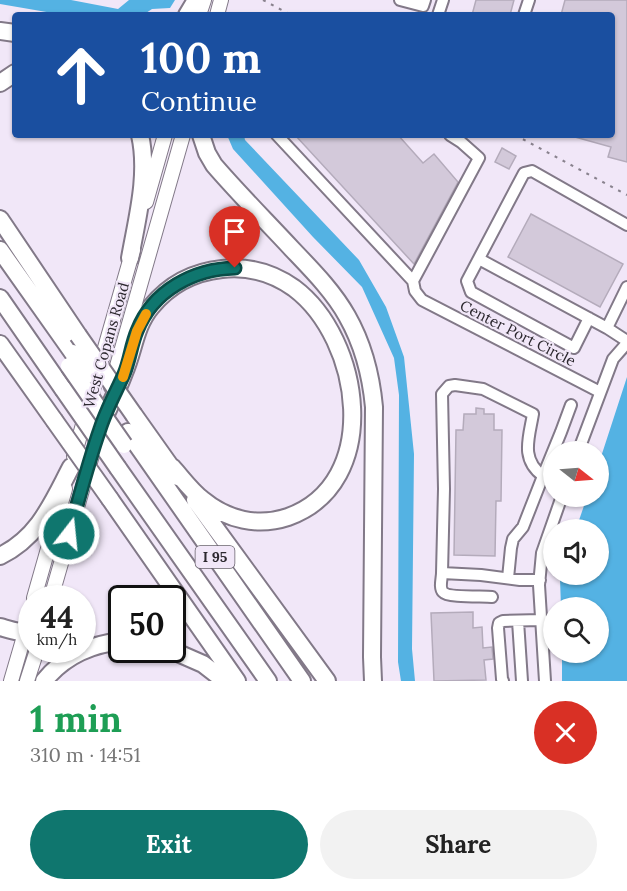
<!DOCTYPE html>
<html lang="en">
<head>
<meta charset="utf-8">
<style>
	:root { --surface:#fff; --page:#f2f2f2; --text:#222; --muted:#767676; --accent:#0f766e }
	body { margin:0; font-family:Lora,serif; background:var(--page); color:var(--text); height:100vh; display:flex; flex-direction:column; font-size:22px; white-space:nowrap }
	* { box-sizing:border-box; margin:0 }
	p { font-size:20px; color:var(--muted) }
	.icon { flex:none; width:33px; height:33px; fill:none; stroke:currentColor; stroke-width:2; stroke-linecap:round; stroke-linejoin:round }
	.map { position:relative; height:681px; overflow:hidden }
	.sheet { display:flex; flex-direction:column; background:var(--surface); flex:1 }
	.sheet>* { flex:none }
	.banner { position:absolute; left:12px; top:12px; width:603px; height:126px; border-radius:6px; box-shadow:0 2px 4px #0004; background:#1a4fa0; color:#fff; overflow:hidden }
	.needle { width:39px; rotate:107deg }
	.buttons { position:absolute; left:543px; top:441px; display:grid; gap:12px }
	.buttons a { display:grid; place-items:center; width:66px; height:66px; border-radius:50%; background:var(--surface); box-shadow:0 2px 4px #0004; font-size:30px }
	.speed { position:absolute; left:18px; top:585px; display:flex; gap:12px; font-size:30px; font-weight:700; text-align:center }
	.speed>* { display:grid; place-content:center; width:78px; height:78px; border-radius:50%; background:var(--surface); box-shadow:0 2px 4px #0004; line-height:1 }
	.speed small { font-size:15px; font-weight:400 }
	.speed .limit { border:3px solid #111; border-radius:9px; background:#fff; color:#111 }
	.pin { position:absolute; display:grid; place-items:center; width:51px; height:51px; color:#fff; margin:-62px -26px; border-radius:50% 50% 50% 0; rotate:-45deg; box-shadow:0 0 6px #0007 }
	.pin .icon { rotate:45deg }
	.me { position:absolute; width:66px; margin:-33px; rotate:16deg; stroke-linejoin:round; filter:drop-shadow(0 0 4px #0008) }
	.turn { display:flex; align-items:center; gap:21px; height:126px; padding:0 30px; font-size:27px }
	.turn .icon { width:78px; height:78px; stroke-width:2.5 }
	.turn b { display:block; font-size:42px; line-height:51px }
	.round { display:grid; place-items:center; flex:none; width:63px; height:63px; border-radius:32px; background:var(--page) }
	.summary { display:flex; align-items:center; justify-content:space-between; height:102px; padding:0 30px }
	h1 { font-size:36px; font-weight:700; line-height:45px; color:#1e9e55 }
	.button { display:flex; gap:12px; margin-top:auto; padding:12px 30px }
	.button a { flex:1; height:69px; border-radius:36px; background:var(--accent); color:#fff; font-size:24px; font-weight:700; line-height:69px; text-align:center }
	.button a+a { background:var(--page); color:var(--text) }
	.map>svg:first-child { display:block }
	.water { fill:#54b2e3 }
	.building { fill:#d3c9da; stroke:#b4abbb; stroke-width:1.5 }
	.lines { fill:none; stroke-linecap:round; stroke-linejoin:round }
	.minor-casing { stroke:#827988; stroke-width:14 }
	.major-casing { stroke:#827988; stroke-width:16 }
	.highway-casing { stroke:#827988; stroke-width:20 }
	.minor { stroke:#fff; stroke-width:10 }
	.major { stroke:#fff; stroke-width:14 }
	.highway { stroke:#fff; stroke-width:16 }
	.rail { stroke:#89828e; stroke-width:2; stroke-dasharray:3 6; stroke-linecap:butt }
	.highway-bridge-casing { stroke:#827988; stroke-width:20; stroke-linecap:butt }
	.highway-bridge { stroke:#fff; stroke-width:16 }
	.route-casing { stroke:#0a4d48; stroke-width:15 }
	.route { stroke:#0f766e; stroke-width:10 }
	.slow { stroke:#f59e0b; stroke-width:10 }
	.labels { text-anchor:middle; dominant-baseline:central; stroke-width:4.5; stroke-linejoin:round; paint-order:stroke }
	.shield { fill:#f1e7f8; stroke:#67616b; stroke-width:1.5 }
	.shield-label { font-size:14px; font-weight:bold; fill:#2c282f }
	.street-label { font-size:15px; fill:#2c282f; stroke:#f1e7f8 }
</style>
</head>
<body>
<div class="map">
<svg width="627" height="681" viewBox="0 0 627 681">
	<rect width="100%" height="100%" fill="#f1e7f8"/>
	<!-- water -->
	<path class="water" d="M0 0H71L118 9 129 0H175L170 8 152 9 143 15H64L0 4Z
		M227 135H244L245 140 359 260 386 307 404 357 414 454 412 649 415 681H401L398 662 399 395 394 358 362 287 313 237 233 149Z
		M627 377V681H562V653L598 652V608L561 607 560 579 561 575 598 574V530L576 529 587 497 598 496 599 463Z"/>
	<!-- building -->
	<path class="building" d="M476 0H514L510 15H472Z
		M565 0H627V162L608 157 611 147 575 137 576 135H612V15H561Z
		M295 135H398L423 163 434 154 458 182 414 264Z
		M502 148 516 156 509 169 495 162Z
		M531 214 623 264 600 307 508 257Z
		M476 408 484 409V414H494V430H502L501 501H496L495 556 454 555 456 430H463L464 414H476Z
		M473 612V628L482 627 483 648 492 647 493 659 484 660 486 680 434 681 431 613Z"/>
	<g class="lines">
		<defs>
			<path id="minor" d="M400 0 423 6 425 0
				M438 15 443 0
				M524 15 529 0
				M277 135 413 281 415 291 422 300 600 392
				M479 259 607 328
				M413 281 479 158 461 142 450 135
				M627 287 607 328 627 341
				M589 318 574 348 471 292 467 281 524 173 532 171 627 225
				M578 452 613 359 627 343
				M442 573C442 578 439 588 443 592 448 598 483 596 492 597
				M508 578 511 548 513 539 523 527 543 476
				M540 580H520L481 575 442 573 444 489 442 394 449 386 455 385 483 389 533 414C529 438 520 459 543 476L561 432 571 405
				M518 621 522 681
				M503 681 502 679 498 628 499 623 503 621 541 620
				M545 681 539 585 542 553 562 496"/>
			<path id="major" d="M199 15 204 0
				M217 15 221 0
				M146 202 165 135
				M111 387 183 135
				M74 456 133 250
				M34 598 65 489
				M51 598 99 431
				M11 681 32 609
				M27 681 37 650"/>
			<path id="highway" d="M187 15 196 0
				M0 31 15 33
				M0 83 15 73
				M201 135 207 153 214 165C239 194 266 221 292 249 312 270 333 291 347 316 363 344 371 375 374 407L372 657 373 681
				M0 219 78 335
				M0 250 73 353
				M130 258C137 218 149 175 140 135
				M0 298 63 389
				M0 344 54 420
				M134 415 178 477
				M100 427C108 409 117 392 124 373 134 350 135 326 151 307 169 285 193 272 222 269 248 266 273 273 294 288 362 339 383 483 288 517 258 527 227 520 203 500 191 491 182 478 172 467
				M128 432 302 681
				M118 468 268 681
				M110 499 237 681
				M195 500 327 681
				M0 556C39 537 52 503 71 467
				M0 627C11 630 20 634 32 630
				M171 650 203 664 225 681
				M44 681C63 657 91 644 122 641"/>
		</defs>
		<!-- minor casing -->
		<use href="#minor" class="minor-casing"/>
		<!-- major casing -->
		<use href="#major" class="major-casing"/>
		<!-- highway casing -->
		<use href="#highway" class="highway-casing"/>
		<!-- minor -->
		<use href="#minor" class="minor"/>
		<!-- major -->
		<use href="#major" class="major"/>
		<!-- highway -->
		<use href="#highway" class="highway"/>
		<!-- rail -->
		<path class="rail" d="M263 0 291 15
			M515 135 627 195"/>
		<defs>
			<path id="highway-bridge" d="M78 335 134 415
				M73 353 88 375
				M69 366 124 445
				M63 389 118 468
				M54 420 110 499"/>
		</defs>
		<!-- highway-bridge casing -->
		<use href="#highway-bridge" class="highway-bridge-casing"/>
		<!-- highway-bridge -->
		<use href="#highway-bridge" class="highway-bridge"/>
	</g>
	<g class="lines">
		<defs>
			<path id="route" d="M69 534C79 499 88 463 100 429 106 410 116 392 124 374 130 360 131 345 137 331 153 290 194 269 235 268"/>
		</defs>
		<!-- route casing -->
		<use href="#route" class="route-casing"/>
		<!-- route -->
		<use href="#route" class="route"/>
		<!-- slow -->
		<path class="slow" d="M123 377 137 331 146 314"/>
	</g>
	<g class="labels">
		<!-- shield labels -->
		<rect class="shield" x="195.5" y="546" width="39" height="22" rx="4.5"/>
		<g class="shield-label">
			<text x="215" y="557">I 95</text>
		</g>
		<!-- street labels -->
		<g class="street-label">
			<text transform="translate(518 333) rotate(27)">Center Port Circle</text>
			<text transform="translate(106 345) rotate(-74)">West Copans Road</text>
		</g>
	</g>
</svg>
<div class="buttons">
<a><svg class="needle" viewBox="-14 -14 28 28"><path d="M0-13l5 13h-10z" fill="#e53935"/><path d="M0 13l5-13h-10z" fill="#767676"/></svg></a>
<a><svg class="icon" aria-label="sound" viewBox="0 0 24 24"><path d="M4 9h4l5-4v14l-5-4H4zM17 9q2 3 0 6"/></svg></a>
<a><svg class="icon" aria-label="search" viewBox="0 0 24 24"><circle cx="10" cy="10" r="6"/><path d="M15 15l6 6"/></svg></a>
</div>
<div class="speed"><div>44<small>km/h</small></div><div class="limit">50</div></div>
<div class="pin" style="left:235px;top:268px;background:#d93025"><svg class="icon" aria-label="arrive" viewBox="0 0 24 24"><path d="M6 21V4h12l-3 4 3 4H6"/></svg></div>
<svg class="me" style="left:69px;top:534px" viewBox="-20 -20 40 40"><circle r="17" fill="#0f766e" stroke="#fff" stroke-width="3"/><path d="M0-11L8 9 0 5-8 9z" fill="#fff"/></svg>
<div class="banner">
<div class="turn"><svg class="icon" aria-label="ahead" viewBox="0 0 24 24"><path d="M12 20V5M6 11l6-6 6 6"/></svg><div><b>100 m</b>Continue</div></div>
</div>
</div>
<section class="sheet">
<div class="summary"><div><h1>1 min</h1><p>310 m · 14:51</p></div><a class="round" style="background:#d93025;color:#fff"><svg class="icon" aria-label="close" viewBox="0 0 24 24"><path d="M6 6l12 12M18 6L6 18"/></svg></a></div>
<div class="button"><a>Exit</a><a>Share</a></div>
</section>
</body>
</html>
